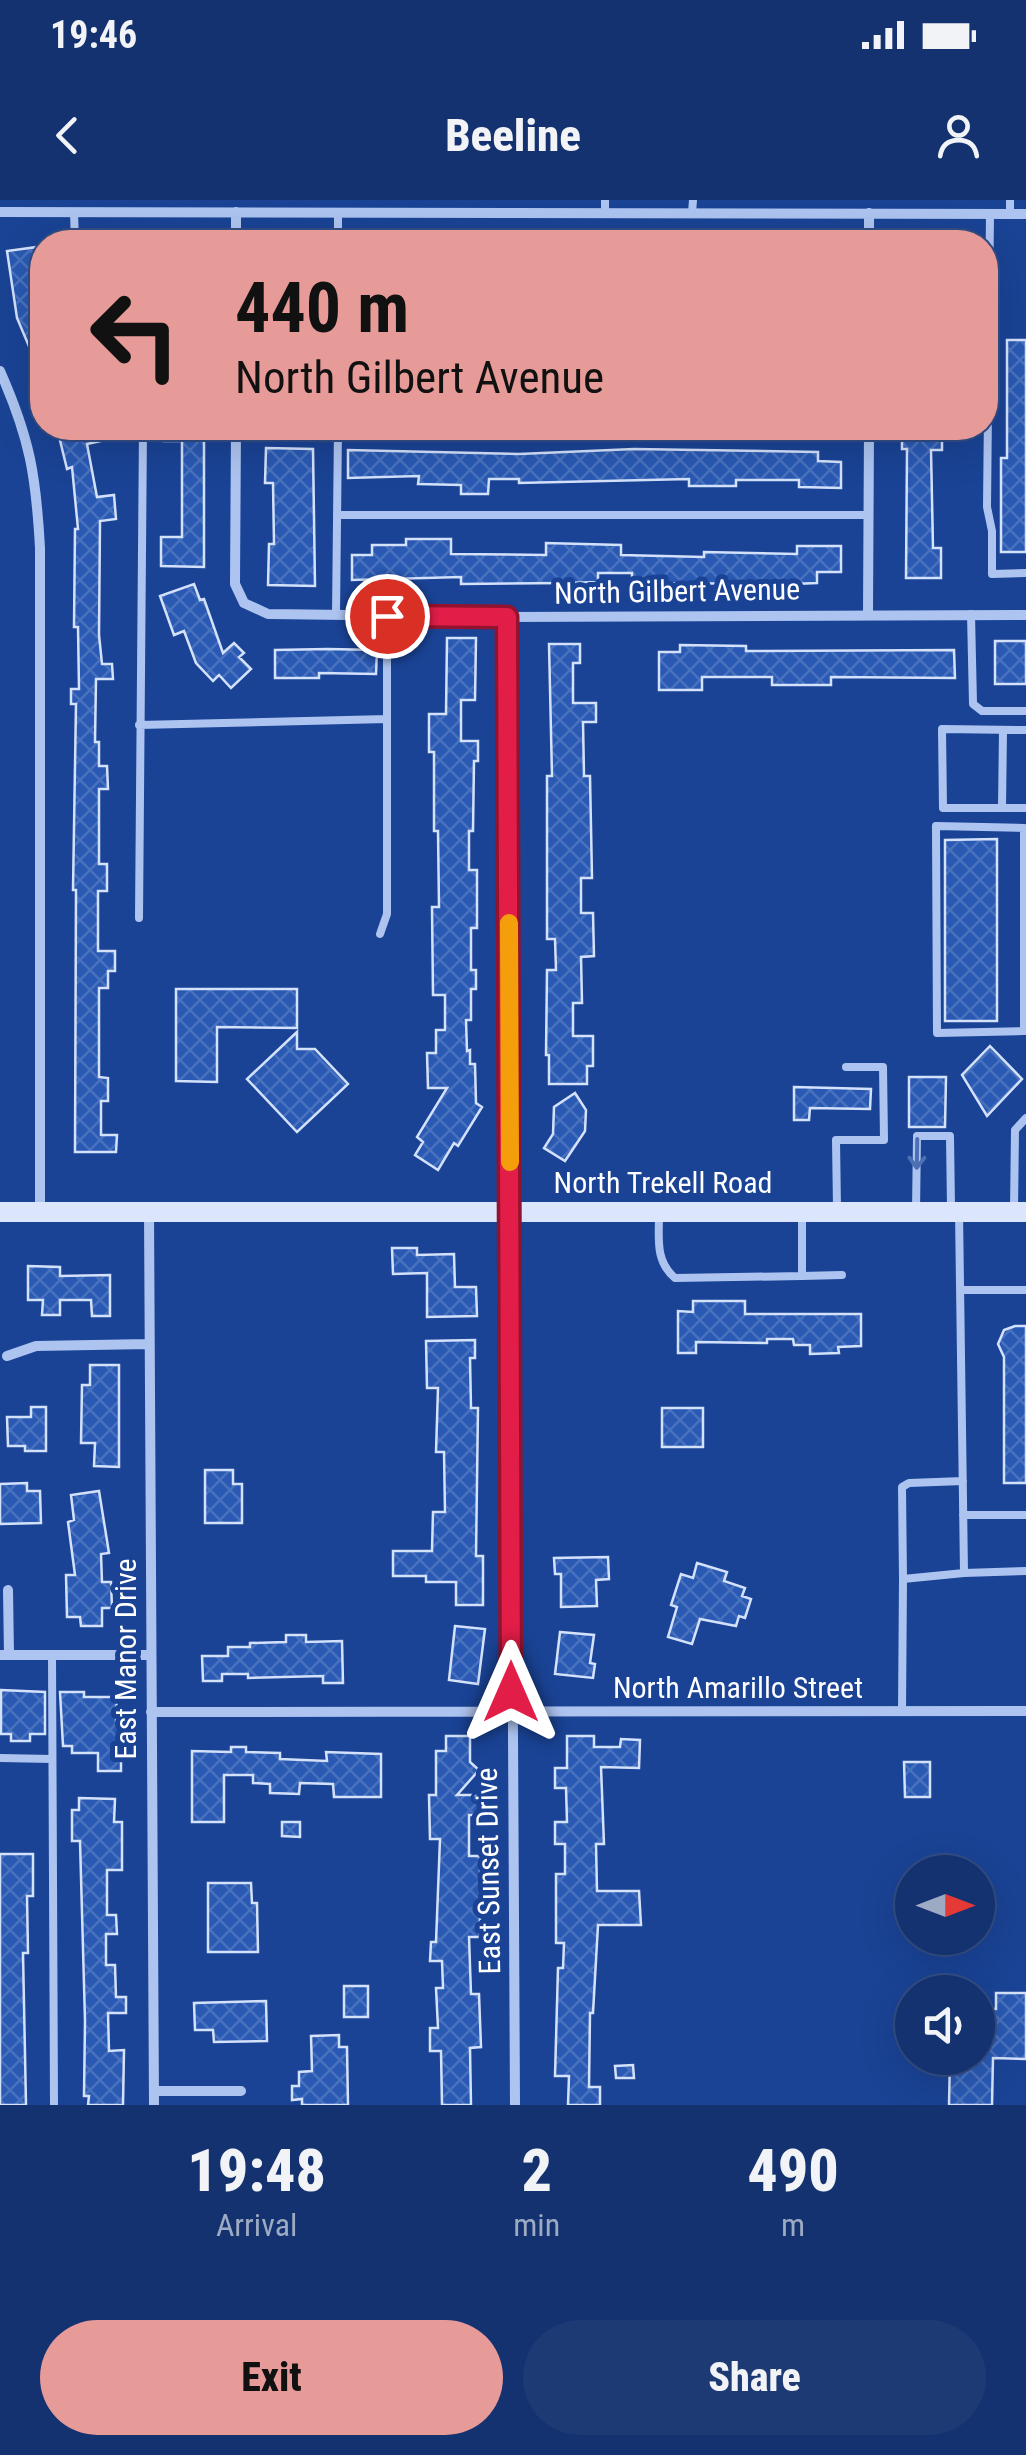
<!DOCTYPE html>
<html lang="en">
<head>
<meta charset="utf-8">
<style>
	:root { --surface:#143270; --page:#1d3a75; --text:#f1f3f6; --muted:#9daac3; --line:#334d83; --accent:#e69b98 }
	body { margin:0; font-family:"Roboto Condensed",sans-serif; background:var(--page); color:var(--text); height:100vh; display:flex; flex-direction:column; font-size:38px; white-space:nowrap }
	* { box-sizing:border-box; margin:0 }
	p { font-size:32px; color:var(--muted) }
	.icon { flex:none; width:55px; height:55px; fill:none; stroke:currentColor; stroke-width:2; stroke-linecap:round; stroke-linejoin:round }
	.map { position:relative; height:1905px; overflow:hidden }
	.side { display:flex; flex-direction:column; background:var(--surface); flex:1 }
	.side>* { flex:none }
	.top-card { position:absolute; left:30px; top:30px; width:968px; height:210px; border-radius:40px; box-shadow:0 10px 40px #0002,0 0 0 2px var(--line); background:#e69b98; color:#111; overflow:hidden }
	.needle { width:65px; rotate:90deg }
	.buttons { position:absolute; left:895px; top:1655px; display:grid; gap:20px }
	.buttons a { display:grid; place-items:center; width:100px; height:100px; border-radius:50%; background:var(--surface); box-shadow:0 10px 40px #0002,0 0 0 2px var(--line); font-size:50px }
	.pin { position:absolute; display:grid; place-items:center; width:85px; height:85px; color:#fff; margin:-42px; border:5px solid #fff; border-radius:50%; box-shadow:0 2px 10px #0007 }
	.me { position:absolute; width:110px; margin:-55px; rotate:0deg; stroke-linejoin:round; filter:drop-shadow(0 0 8px #0008) }
	.turn { display:flex; align-items:center; gap:35px; height:210px; padding:0 40px; font-size:45px }
	.turn .icon { width:130px; height:130px; stroke-width:2.5 }
	.turn b { display:block; font-size:70px; line-height:85px }
	.eta { display:flex; justify-content:space-evenly; align-items:center; height:170px; text-align:center }
	.eta b { font-size:60px; font-weight:800; line-height:70px }
	.primary-button { display:flex; gap:20px; margin-top:auto; padding:20px 40px }
	.primary-button a { flex:1; height:115px; border-radius:60px; background:var(--accent); color:#111; font-size:40px; font-weight:800; line-height:115px; text-align:center }
	.primary-button a+a { background:var(--page); color:var(--text) }
	.status { display:flex; justify-content:space-between; align-items:center; height:70px; padding:0 50px; background:var(--surface); direction:ltr }
	.status svg { height:28px; fill:currentColor }
	header { display:flex; justify-content:space-between; align-items:center; height:130px; padding:0 40px; background:var(--surface); font-size:45px; font-weight:800 }
	.map>svg:first-child { display:block }
	.building { fill:url(#building-cross-hatch); stroke:#d4e1fb; stroke-width:2.5 }
	.lines { fill:none; stroke-linecap:round; stroke-linejoin:round }
	.service { stroke:#adc4f0; stroke-width:8 }
	.minor { stroke:#adc4f0; stroke-width:10 }
	.secondary { stroke:#dbe5fb; stroke-width:20 }
	.oneway { stroke:#4d70b5 }
	.route-casing { stroke:#92132f; stroke-width:25 }
	.route { stroke:#e11d48; stroke-width:18 }
	.slow { stroke:#f59e0b; stroke-width:18 }
	.labels { text-anchor:middle; dominant-baseline:central; stroke-width:10; stroke-linejoin:round; paint-order:stroke }
	.street-label { font-size:30px; fill:#fff; stroke:#1a4395 }
</style>
</head>
<body>
<div class="status"><b>19:46</b><svg viewBox="0 0 49 12"><path d="M0 12V9h3v3zM5 12V6h3v6zM10 12V3h3v9zM15 12V0h3v12zM26 1h20v11H26zM47 4h2v5h-2z"/></svg></div>
<header><svg class="icon" aria-label="back" viewBox="0 0 24 24"><path d="M15 5l-7 7 7 7"/></svg>Beeline<svg class="icon" aria-label="person" viewBox="0 0 24 24"><circle cx="12" cy="8" r="4"/><path d="M4 21q1-7 8-7t8 7"/></svg></header>
<div class="map">
<svg width="1026" height="1905" viewBox="0 0 1026 1905">
	<defs>
		<pattern id="building-cross-hatch" width="8" height="8" patternUnits="userSpaceOnUse" patternTransform="scale(2.5)"><rect width="8" height="8" fill="#2959b3"/><path d="M0 0l8 8M0 8l8-8" fill="none" stroke="#4972be"/></pattern>
	</defs>
	<rect width="100%" height="100%" fill="#1a4395"/>
	<!-- building -->
	<path class="building" d="M37 47 42 82V177L17 118 7 51Z
		M1007 140H1026V352H1001V258H1007Z
		M57 228H102L105 240 87 244 97 297 114 295 116 319 100 321 99 435 102 464H112L113 479H96L95 542H99V566H107L108 589H99V664H107V691H98V751H115V771H108V788H99V877L108 878V901H101V935H117L116 952H75L76 690H73L76 504H71V489H79L78 427H74L75 329H78L72 267 67 269Z
		M164 228H204V367L161 366V337H182V241H164Z
		M902 228H942V250H931L933 348H941V378H906L907 249H902Z
		M266 248 313 249 315 386 268 385 269 344H274L273 283H265Z
		M634 249 818 252V261L841 262V288L799 287V280H736V286H689V279L519 283V279H489L488 294H461V285L418 284 419 276 348 278V250L519 254Z
		M406 339H451V354L546 355V343L621 345V355L704 357V352L797 354V346H841V372H817V383L793 384 632 383V373H598V382L566 383 461 384V377L352 380V355H372V345H406Z
		M194 384 200 400 204 399 223 453 234 443 244 453 239 457 251 469 231 488 219 475 213 481 196 463 184 431 174 435 160 396Z
		M447 438H476L475 500H461V541H478V561H474L473 631H469V670H477V728H471V770H476V789H471V820H466L467 851 470 850V864H475L476 903 482 907 458 946 454 943 438 970 415 955 423 942 417 937 447 888H428L427 853H436V830H445V795H433L432 707H439L438 631H434V552H429V514H446Z
		M995 441H1026V484H995Z
		M549 444H580V463H573V503H596V522H583L584 576H590L592 678H581V713H593L594 756 581 757 582 803H573V836H593V866H587V884H549V855H546L547 770H556L555 739H547V576H552Z
		M680 445 746 446V451L954 450 955 478 831 477V485H772V477H702V490H659V452H680Z
		M328 449 377 450 376 474 319 473V478H275V450Z
		M997 639V821H945V640Z
		M176 789H297V828L217 827V882L176 881Z
		M297 832V849H315L348 884 297 932 247 879Z
		M990 846 1022 879 987 916 962 875Z
		M909 877H946L945 927H909Z
		M794 887 871 889 870 909 810 908 809 920H794Z
		M575 893 586 910 585 931 565 961 544 948 553 934 554 907Z
		M392 1048H417V1055L454 1054 455 1087H476L477 1116 427 1117V1073L393 1074Z
		M28 1066 60 1067V1076L110 1075V1116H92L91 1100H60V1115H42L43 1100H28Z
		M693 1101H745V1114H861V1146L838 1147 839 1153 810 1154V1145H794L793 1139H767V1143L696 1142V1153H678V1111L693 1112Z
		M1015 1126H1026V1283H1004V1157L998 1144 1004 1130Z
		M475 1140V1158H470L471 1208H478L476 1356H483V1405H456V1382H426V1376H393V1351H432L433 1312H445L444 1252H436L438 1188H427L426 1141Z
		M90 1165H119V1267L94 1266 95 1243H81L82 1185H90Z
		M31 1207H46V1251H25V1246H8L7 1217H31Z
		M662 1208H703V1247H662Z
		M205 1270H233V1284H242V1323H205Z
		M27 1283V1291H40L41 1323 0 1324V1284Z
		M99 1291 109 1353 101 1354 102 1382H111L112 1408H102V1426H81L80 1417H67L66 1375H75L68 1322 74 1320 71 1295Z
		M608 1357 609 1379 596 1380 597 1406 561 1407V1374H555L554 1358Z
		M697 1363 727 1372 724 1381 745 1388 742 1396 751 1399 745 1418 739 1416 736 1426 700 1419 692 1444 668 1437 677 1407 671 1405 681 1374 693 1378Z
		M455 1426 485 1429 478 1484 449 1480Z
		M560 1432 594 1435 590 1463 595 1464 593 1478 555 1474Z
		M286 1435H306V1442L342 1441 343 1483H323V1476L248 1478V1474H222V1481H203L202 1456H228V1447H250V1443L286 1442Z
		M1 1490 45 1492V1534H30V1541H11V1534H1Z
		M60 1492H84V1497H117L116 1521H121V1571H98V1553H72V1546H63Z
		M446 1536H470V1562L479 1570 457 1595H480V1615H469V1656H480V1737H469L471 1794H479L481 1847 470 1848 471 1905H442L441 1851H430V1828H438L436 1788H443L442 1761H430L431 1742H436L440 1639H430L429 1595H436V1551H446Z
		M567 1536H594V1547H620L621 1539 640 1540 639 1568 601 1567 604 1644H596L597 1691H639L641 1725H598L593 1813H590L589 1887H600V1905H568L569 1876H555L558 1768H563L564 1743H556V1674H565V1644H555V1622H567L566 1588H555V1568H567Z
		M231 1547H246V1552L280 1553V1559L327 1561 326 1552 381 1554V1597H334L333 1584 300 1583 299 1594 270 1593V1584L253 1583V1575H224V1622H192V1551L231 1552Z
		M904 1562H930V1597H905Z
		M79 1598 115 1599 114 1622H122V1670H107V1715H116L117 1734H106V1765H115L116 1797H126V1813H108L109 1851 124 1850 123 1905H88L89 1896H84L85 1821 80 1641H72V1610H79Z
		M282 1622H300V1637L282 1636Z
		M0 1654H33V1696H27L28 1753H23L26 1905H0Z
		M208 1683H251L252 1703H257L258 1752H208Z
		M344 1786H368V1817H344Z
		M996 1793H1026V1859L993 1858 992 1905H949L950 1858H978V1809H996Z
		M266 1801 267 1841 214 1842 213 1830H195L194 1803Z
		M339 1835V1847H347L348 1905H302V1899L292 1900V1886H299V1872L312 1871 311 1836Z
		M633 1865 634 1878H616L615 1866Z"/>
	<g class="lines">
		<!-- service -->
		<path class="service" d="M1010 0V14
			M74 12 75 42
			M338 12V42
			M605 13V0
			M692 13 693 0
			M990 14 987 307 992 331V374L1026 373
			M337 315H868
			M971 414 973 504 982 511H1026
			M336 415 338 228
			M139 525 387 519
			M1026 530 942 529 943 608H1026
			M1002 608 1003 530
			M936 626 1024 628V831L937 833Z
			M139 718 143 228
			M380 734 387 714V416
			M837 1008 836 940H884L883 867H846
			M1014 1010 1015 930 1026 918
			M916 1011 917 936H950L951 1008
			M659 1015C659 1039 655 1061 675 1078L802 1076V1012
			M802 1076 842 1075
			M960 1090H1026
			M963 1315H1026
			M964 1373 1026 1371
			M903 1379 902 1287 909 1283 963 1281
			M52 1455 54 1905
			M902 1511 903 1379 964 1373 959 1012
			M0 1558 52 1559"/>
		<!-- minor -->
		<path class="minor" d="M0 12 1026 14
			M236 12V42
			M869 42V13
			M0 171C30 239 36 275 40 348V1012
			M236 228 235 384 244 403 268 414 507 417 1026 415
			M868 414 869 228
			M507 417 515 1905
			M149 1012 154 1905
			M7 1156 36 1146 149 1144
			M8 1390 9 1455
			M0 1455H150
			M151 1512 1026 1511
			M154 1891H241"/>
		<!-- secondary -->
		<path class="secondary" d="M0 1012H1026"/>
	</g>
	<!-- one-way arrows -->
	<defs><path id="oneway-shaft" d="M-6 0H5M1.5-3L5.5 0L1.5 3" fill="none" stroke-width="1.6" stroke-linecap="round" stroke-linejoin="round" transform="scale(2.5)"/></defs>
	<use class="oneway" href="#oneway-shaft" transform="translate(917 954) rotate(91)"/>
	<g class="lines">
		<defs>
			<path id="route" d="M387 416 507 417 511 1492"/>
		</defs>
		<!-- route casing -->
		<use href="#route" class="route-casing"/>
		<!-- route -->
		<use href="#route" class="route"/>
		<!-- slow -->
		<path class="slow" d="M509 723 510 962"/>
	</g>
	<g class="labels">
		<!-- street labels -->
		<g class="street-label">
			<text transform="translate(677 391) rotate(-1)">North Gilbert Avenue</text>
			<text x="663" y="982">North Trekell Road</text>
			<text transform="translate(125 1459) rotate(-90)">East Manor Drive</text>
			<text x="738" y="1487">North Amarillo Street</text>
			<text transform="translate(488 1671) rotate(-91)">East Sunset Drive</text>
		</g>
	</g>
</svg>
<div class="buttons">
<a><svg class="needle" viewBox="-14 -14 28 28"><path d="M0-13l5 13h-10z" fill="#e53935"/><path d="M0 13l5-13h-10z" fill="#9daac3"/></svg></a>
<a><svg class="icon" aria-label="sound" viewBox="0 0 24 24"><path d="M4 9h4l5-4v14l-5-4H4zM17 9q2 3 0 6"/></svg></a>
</div>
<div class="pin" style="left:387px;top:416px;background:#d93025"><svg class="icon" aria-label="arrive" viewBox="0 0 24 24"><path d="M6 21V4h12l-3 4 3 4H6"/></svg></div>
<svg class="me" style="left:511px;top:1492px" viewBox="-20 -20 40 40"><path d="M0-17L14 15 0 8-14 15z" fill="#e11d48" stroke="#fff" stroke-width="4"/></svg>
<div class="top-card">
<div class="turn"><svg class="icon" aria-label="left" viewBox="0 0 24 24"><path d="M17 20v-9H6M10 6l-5 5 5 5"/></svg><div><b>440 m</b>North Gilbert Avenue</div></div>
</div>
</div>
<section class="side">
<div class="eta">
<div><b>19:48</b><p>Arrival</p></div>
<div><b>2</b><p>min</p></div>
<div><b>490</b><p>m</p></div>
</div>
<div class="primary-button"><a>Exit</a><a>Share</a></div>
</section>
</body>
</html>
